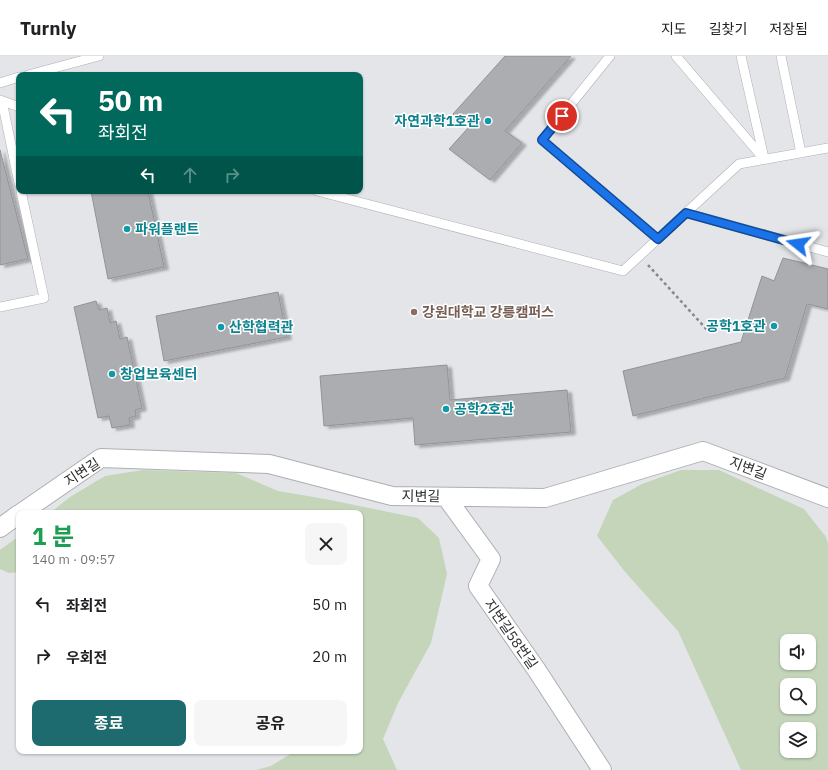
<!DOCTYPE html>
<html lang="ko">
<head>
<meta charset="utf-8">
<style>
	:root { --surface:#fff; --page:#f6f6f6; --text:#202124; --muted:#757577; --line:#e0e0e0; --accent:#1e6b6f }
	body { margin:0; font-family:"IBM Plex Sans","Noto Sans KR",sans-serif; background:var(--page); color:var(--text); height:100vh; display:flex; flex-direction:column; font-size:15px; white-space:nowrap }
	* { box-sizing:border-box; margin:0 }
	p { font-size:13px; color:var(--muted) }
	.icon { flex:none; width:22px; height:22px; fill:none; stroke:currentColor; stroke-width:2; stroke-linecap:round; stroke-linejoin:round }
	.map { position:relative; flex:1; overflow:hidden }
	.side { position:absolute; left:16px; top:454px; width:347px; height:244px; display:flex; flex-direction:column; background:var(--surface); border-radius:8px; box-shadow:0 1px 3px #0004 }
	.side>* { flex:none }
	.guide { position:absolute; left:16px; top:16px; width:347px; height:122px; border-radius:8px; box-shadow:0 1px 3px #0004; background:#00695c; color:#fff; overflow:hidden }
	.buttons { position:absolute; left:780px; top:578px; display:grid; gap:8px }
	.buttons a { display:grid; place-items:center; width:36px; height:36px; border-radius:8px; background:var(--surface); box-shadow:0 1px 3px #0004; font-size:20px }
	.pin { position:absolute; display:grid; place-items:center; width:34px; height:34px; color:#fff; margin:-17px; border:2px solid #fff; border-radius:50%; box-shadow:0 1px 4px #0007 }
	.me { position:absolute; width:44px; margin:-22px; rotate:285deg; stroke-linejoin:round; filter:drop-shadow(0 0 3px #0008) }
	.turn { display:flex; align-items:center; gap:14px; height:84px; padding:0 16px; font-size:18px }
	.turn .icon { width:52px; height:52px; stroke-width:2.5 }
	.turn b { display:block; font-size:28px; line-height:34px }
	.lanes { display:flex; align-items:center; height:38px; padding:0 16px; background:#0003; justify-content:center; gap:20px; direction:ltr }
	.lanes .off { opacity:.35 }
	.round { display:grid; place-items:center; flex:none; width:42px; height:42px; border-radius:8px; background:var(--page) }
	.head { display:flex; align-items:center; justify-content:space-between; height:68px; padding:0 16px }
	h1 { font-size:24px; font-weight:700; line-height:30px; color:#1e9e55 }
	.cta { display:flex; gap:8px; margin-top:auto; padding:8px 16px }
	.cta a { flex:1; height:46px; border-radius:8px; background:var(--accent); color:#fff; font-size:16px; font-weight:700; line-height:46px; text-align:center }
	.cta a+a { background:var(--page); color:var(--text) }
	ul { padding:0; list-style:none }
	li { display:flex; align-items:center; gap:12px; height:52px; padding:0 16px }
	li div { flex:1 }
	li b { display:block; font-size:15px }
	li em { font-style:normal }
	header { display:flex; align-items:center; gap:24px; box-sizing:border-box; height:56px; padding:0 20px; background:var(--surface); border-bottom:1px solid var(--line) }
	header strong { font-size:19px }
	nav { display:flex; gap:22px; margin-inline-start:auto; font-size:14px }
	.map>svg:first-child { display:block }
	.green { fill:#c4d5ba; fill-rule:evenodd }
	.building { fill:#abadb1; stroke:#919397; filter:url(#shadow) }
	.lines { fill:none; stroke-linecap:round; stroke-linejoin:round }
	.service-casing { stroke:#adafb3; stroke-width:10 }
	.minor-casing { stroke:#adafb3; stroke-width:20 }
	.path { stroke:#87888b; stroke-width:2.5; stroke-dasharray:3 3; stroke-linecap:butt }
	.service { stroke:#fff; stroke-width:9 }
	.minor { stroke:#fff; stroke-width:18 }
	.route-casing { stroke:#114b97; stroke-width:10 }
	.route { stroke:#1a73e8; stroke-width:7 }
	.culture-dot { fill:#0f9aa8; stroke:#fff; stroke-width:1.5 }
	.education-dot { fill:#8d6e63; stroke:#fff; stroke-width:1.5 }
	.labels { text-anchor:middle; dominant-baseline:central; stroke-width:3; stroke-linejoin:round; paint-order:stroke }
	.culture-label { font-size:14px; font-weight:bold; fill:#0d838f; stroke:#fff; text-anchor:start }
	.education-label { font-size:14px; font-weight:bold; fill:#785e54; stroke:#fff; text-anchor:start }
	.street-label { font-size:14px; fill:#2f2f31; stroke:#fff }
</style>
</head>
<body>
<header>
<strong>Turnly</strong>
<nav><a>지도</a><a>길찾기</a><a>저장됨</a></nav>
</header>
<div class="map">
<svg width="828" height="714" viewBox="0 0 828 714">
	<defs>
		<filter id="shadow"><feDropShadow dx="4.5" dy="2.5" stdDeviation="1" flood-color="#0004"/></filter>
	</defs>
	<rect width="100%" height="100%" fill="#e3e5e9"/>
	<!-- green -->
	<path class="green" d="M143 414 236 417 278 435 325 443 418 462 439 482 447 518 431 587 398 647 383 683 397 714H256L271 710 295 695H360V457H50L70 441 105 420Z
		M681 414H719L804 453 826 481 828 488V714H741L678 575 626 517 597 480 613 444 642 428ZM787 585H809V607H787ZM787 629H809V651H787ZM787 673H809V695H787Z
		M19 480V516L9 517 0 513V494Z"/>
	<!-- building -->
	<path class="building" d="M505 0H571L505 75 522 87 490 124 449 93 469 71 453 58Z
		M0 94 28 203 0 209Z
		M91 135H148L164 211 108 223Z
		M783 202 828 213V253L807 248 785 322 633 360 623 315 741 286 762 220 774 225Z
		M278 236 287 281 164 305 156 260Z
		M96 245 99 254 107 252 110 267 116 265 120 283 127 281 142 352 135 354 136 360 129 362 130 369 112 372 109 360 98 362 74 251Z
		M447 309 450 344 567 334 571 376 415 389 413 362 324 370 320 320Z"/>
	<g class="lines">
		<defs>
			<path id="service" d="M610 0 542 84 658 183
				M676 0 764 103
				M741 0 764 102
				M781 0 801 97
				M28 19 99 0
				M0 27 19 21
				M0 44 19 51
				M2 45 19 127
				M317 135 623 215 739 108 828 92
				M686 157 828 196
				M0 251 44 242 21 135"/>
			<path id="minor" d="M446 441 491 503 478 530 536 613 602 714
				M21 457 101 402 269 408 392 440 545 442 703 395 828 442
				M0 472 19 458"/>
		</defs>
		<!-- service casing -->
		<use href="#service" class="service-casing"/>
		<!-- minor casing -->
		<use href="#minor" class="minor-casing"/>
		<!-- path -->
		<path class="path" d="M648 209 709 276"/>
		<!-- service -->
		<use href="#service" class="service"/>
		<!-- minor -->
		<use href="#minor" class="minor"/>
	</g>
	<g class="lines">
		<defs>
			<path id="route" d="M562 60 542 84 658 183 686 157 798 188"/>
		</defs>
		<!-- route casing -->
		<use href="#route" class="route-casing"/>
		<!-- route -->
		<use href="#route" class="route"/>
	</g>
	<!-- markers -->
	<g class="culture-dot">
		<circle cx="488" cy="65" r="4"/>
		<circle cx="127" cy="173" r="4"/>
		<circle cx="774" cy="270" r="4"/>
		<circle cx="221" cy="271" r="4"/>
		<circle cx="112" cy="318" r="4"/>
		<circle cx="446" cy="353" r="4"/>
	</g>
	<circle class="education-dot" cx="414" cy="256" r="4"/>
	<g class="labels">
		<!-- culture labels -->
		<g class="culture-label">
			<text x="480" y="65" text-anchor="end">자연과학1호관</text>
			<text x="135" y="173">파워플랜트</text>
			<text x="766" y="270" text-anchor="end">공학1호관</text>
			<text x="229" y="271">산학협력관</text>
			<text x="120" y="318">창업보육센터</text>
			<text x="454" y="353">공학2호관</text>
		</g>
		<!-- education labels -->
		<g class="education-label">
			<text x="422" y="256">강원대학교 강릉캠퍼스</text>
		</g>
		<!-- street labels -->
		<g class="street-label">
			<text transform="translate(748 412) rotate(21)">지변길</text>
			<text transform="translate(82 416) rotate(-33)">지변길</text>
			<text transform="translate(421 440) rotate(1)">지변길</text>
			<text transform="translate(511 578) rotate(55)">지변길58번길</text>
		</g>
	</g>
</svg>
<div class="buttons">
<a><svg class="icon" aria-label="sound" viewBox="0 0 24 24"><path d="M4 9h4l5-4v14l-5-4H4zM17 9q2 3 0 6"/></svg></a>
<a><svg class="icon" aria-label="search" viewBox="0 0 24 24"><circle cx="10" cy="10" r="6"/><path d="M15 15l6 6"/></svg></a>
<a><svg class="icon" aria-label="layers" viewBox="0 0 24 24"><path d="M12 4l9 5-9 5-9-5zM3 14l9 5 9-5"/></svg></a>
</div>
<div class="pin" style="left:562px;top:60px;background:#d93025"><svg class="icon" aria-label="arrive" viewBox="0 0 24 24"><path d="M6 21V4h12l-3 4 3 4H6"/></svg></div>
<svg class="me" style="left:798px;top:188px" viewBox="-20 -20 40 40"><path d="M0-17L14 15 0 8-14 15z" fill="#1a73e8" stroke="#fff" stroke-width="4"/></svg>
<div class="guide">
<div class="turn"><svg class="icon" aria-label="left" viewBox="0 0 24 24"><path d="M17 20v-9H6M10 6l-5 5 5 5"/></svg><div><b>50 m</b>좌회전</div></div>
<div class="lanes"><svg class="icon" aria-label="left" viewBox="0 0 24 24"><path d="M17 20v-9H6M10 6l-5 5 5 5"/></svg><svg class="icon off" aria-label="ahead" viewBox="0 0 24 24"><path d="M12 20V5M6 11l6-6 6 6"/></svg><svg class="icon off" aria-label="right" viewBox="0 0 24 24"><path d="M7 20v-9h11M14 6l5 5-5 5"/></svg></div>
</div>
<section class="side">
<div class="head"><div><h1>1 분</h1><p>140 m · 09:57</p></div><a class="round"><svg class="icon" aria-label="close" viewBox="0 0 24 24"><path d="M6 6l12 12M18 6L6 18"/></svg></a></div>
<ul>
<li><svg class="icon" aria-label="left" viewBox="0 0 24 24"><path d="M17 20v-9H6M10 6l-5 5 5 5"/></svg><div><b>좌회전</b></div><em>50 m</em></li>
<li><svg class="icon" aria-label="right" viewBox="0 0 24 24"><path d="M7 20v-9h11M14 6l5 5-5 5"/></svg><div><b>우회전</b></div><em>20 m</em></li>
</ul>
<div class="cta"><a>종료</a><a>공유</a></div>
</section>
</div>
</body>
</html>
